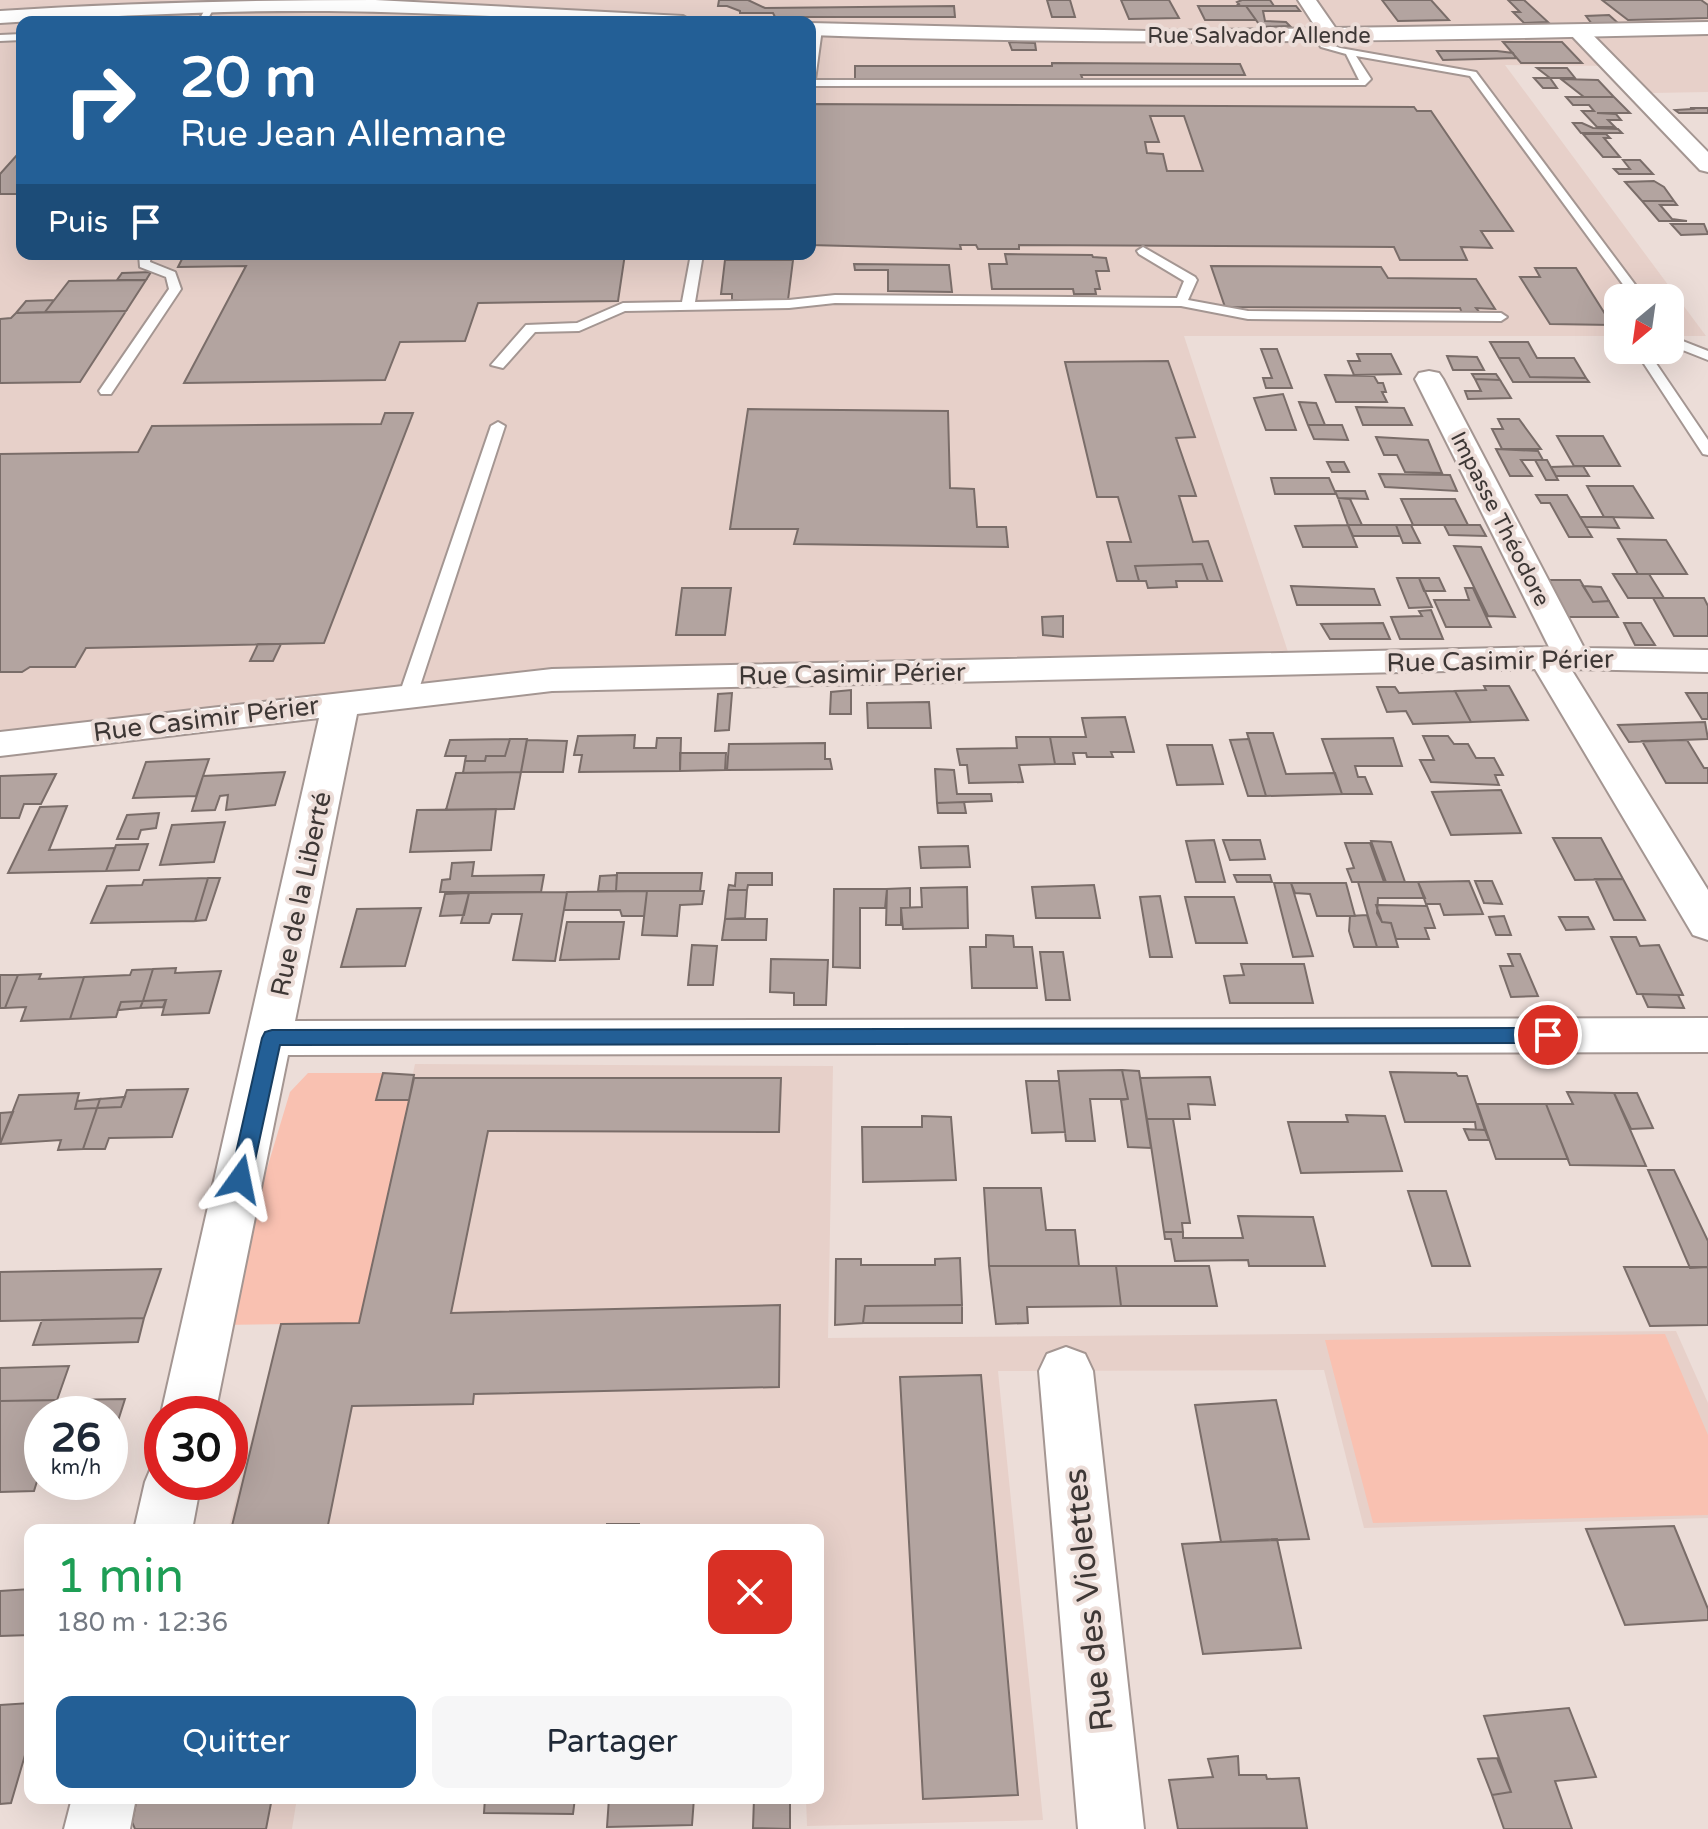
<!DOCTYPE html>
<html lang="fr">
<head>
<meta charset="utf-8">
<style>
	:root { --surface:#fff; --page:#f6f6f7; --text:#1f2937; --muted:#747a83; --accent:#235f96 }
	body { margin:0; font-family:"Varela Round",sans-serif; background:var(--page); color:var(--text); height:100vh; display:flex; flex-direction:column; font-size:30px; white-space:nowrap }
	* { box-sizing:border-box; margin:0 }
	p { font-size:26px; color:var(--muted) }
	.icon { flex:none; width:44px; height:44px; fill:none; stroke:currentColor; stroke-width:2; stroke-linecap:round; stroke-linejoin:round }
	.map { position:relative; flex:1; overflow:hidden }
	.details { position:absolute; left:24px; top:1524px; width:800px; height:280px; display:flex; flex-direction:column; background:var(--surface); border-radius:16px; box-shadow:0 8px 32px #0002 }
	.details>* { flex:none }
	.hud { position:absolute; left:16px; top:16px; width:800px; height:244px; border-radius:16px; box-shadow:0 8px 32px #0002; background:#235f96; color:#fff; overflow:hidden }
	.needle { width:52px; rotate:209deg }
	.tools { position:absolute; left:1604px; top:284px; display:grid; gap:16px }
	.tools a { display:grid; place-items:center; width:80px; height:80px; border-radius:16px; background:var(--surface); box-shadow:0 8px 32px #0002; font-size:40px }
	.speed { position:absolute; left:24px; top:1396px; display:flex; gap:16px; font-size:40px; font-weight:700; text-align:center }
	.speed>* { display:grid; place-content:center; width:104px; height:104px; border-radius:50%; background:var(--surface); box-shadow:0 8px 32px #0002; line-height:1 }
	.speed small { font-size:20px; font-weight:400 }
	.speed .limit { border:12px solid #d22; background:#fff; color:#111 }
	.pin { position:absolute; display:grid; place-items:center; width:68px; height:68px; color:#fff; margin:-34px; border:4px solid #fff; border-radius:50%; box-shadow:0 2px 8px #0007 }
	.me { position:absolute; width:88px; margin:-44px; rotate:12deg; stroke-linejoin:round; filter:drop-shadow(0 0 6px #0008) }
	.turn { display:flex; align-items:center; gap:28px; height:168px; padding:0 32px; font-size:36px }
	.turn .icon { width:104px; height:104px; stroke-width:2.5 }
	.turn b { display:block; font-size:56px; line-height:68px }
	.then { display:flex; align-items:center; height:76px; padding:0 32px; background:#0003; gap:16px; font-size:30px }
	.round { display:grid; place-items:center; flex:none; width:84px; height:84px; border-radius:16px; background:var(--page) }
	.headline { display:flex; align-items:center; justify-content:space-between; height:136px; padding:0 32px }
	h1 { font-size:48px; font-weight:600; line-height:60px; color:#1e9e55 }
	.action { display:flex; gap:16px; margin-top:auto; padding:16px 32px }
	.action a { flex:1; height:92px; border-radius:16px; background:var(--accent); color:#fff; font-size:32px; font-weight:600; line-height:92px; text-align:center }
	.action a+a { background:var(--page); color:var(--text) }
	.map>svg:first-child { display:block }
	.built { fill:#e7d0c9; fill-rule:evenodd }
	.green { fill:#f9c1b1 }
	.building { fill:#b3a4a0; stroke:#7a6d69; stroke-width:2; fill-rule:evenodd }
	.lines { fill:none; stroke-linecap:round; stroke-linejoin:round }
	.lane-casing { stroke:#a49692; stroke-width:4 }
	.street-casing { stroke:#a49692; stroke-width:4 }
	.secondary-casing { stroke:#a49692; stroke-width:4 }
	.lane { fill:#fff; fill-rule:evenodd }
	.street { fill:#fff; fill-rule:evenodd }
	.secondary { fill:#fff; fill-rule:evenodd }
	.route { fill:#235f96; stroke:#173e62; stroke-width:2 }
	.labels { text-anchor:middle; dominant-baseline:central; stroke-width:8; stroke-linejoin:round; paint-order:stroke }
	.far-street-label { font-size:22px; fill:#3d3735; stroke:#ecddd8 }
	.street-label { font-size:26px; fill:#3d3735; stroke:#ecddd8 }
	.near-street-label { font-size:32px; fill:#3d3735; stroke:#ecddd8 }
</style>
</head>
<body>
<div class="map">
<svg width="1708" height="1829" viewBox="0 0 1708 1829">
	<rect width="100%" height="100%" fill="#ecddd8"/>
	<!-- built -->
	<path class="built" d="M0 0H1708V92L1651 93 1624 66 1505 65 1706 336H1670V298H1618V336H1184L1292 664 552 680 0 741ZM22 22H810V254H22Z
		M415 1064 833 1066 828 1338 1676 1331 1708 1403V1518L1364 1528 1324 1370 998 1371 1043 1820 807 1826 806 1798H818V1530H228L281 1324 359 1323Z
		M159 1798H297L292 1829H151Z"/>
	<!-- green -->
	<path class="green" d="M308 1073H383L377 1100H409L359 1323 220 1325 290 1092Z
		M1665 1334 1708 1435V1515L1373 1523 1325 1340Z"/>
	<!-- building -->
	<path class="building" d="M719 0H748L765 8 954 6 955 17H775L773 13H740V11L727 6H718Z
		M1047 0H1070L1075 17H1052Z
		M1121 0H1169L1179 18 1129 19Z
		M1242 0H1270L1274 6H1236L1239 4 1237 2Z
		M1382 0H1431L1449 20 1398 21Z
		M1508 0H1524L1548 22 1524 23 1513 12H1520Z
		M1602 0H1701L1708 5V18L1628 20Z
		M1198 6H1246L1256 20H1205Z
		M1246 6H1296L1300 11H1263L1265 21 1286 22 1290 26 1261 27Z
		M142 13 135 22H109L115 15Z
		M1609 15 1618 23 1592 24 1586 16Z
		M1009 42 1035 43 1036 50H1012Z
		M1503 42H1562L1582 63H1521Z
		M1437 51H1497L1513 53 1516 58 1443 60Z
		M1052 63 1240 64 1245 75H1081L1084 82 1042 83 1040 79H855V66H1052Z
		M1537 68H1567L1575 78H1550Z
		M1534 78H1550L1557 88H1543Z
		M1561 79 1598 80 1614 97H1584Z
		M1566 97H1614L1630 113H1597L1616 114 1621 120H1608L1615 127H1597L1582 111H1594L1589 105H1573Z
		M810 104 1414 107 1417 111H1431L1513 231H1481L1492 248 1461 247 1467 260H1400L1394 247 1019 245V249H978L976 245H960L961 249 810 245ZM1150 116H1184L1203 171H1167L1163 154 1147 153 1145 142H1159Z
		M1690 108H1708V113H1679L1675 110 1692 109Z
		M1573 123H1582L1593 128 1618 129 1622 133H1581Z
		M1583 134H1606L1610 138H1604L1620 157H1603Z
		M17 155H22V194H0V174Z
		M1623 160H1640L1653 174H1619L1614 169H1630Z
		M1654 181 1664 187 1674 201H1642L1625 182Z
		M1642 201H1674L1677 205H1660L1672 219 1687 221H1659Z
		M1671 224H1704L1708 234 1681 235Z
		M175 254H493L492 257 625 254 618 301 478 303 465 341 400 342 385 380 184 383 246 266 178 267 182 259Z
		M1005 254 1092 255 1093 257 1106 258 1109 271H1096L1100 289H1095L1096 294H1074L1073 289H992L989 264H1007Z
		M725 260H793L788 300H732V294H721Z
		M854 264 949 265 952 292 888 291V270H855Z
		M1211 266 1381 267 1388 278 1476 279 1495 309 1476 308 1480 313H1462L1460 308 1225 307Z
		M1535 268H1576L1612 325 1550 324 1520 277H1540Z
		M151 272 146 280H117L122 273Z
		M146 280 126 311 45 312 69 281Z
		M54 300 45 312 16 313 26 301Z
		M126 311 80 382 0 383V319L11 318 16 313Z
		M1490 342H1528L1537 358H1574L1586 378 1530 377 1519 358H1499Z
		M1261 349H1277L1292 388H1266L1263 378H1272Z
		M1357 354H1391L1401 374 1354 375 1348 361H1360Z
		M1447 356 1477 357 1484 370H1453Z
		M1499 358H1519L1530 377 1586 378 1589 382H1513Z
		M1168 361 1195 437 1176 438 1196 496H1179L1193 542 1208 541 1222 581H1208L1202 564 1135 566 1139 581H1117L1107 542H1131L1118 497H1097L1065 362Z
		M1472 374H1496L1500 380 1475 379Z
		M1325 375 1374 376 1378 383H1383L1386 392H1382L1387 402H1336Z
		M1475 379 1500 380 1511 398 1468 399 1465 391H1481Z
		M1283 394 1296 430H1266L1254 398Z
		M1299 402 1316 403 1325 425H1308Z
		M1356 407 1404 408 1412 425H1363Z
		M748 409 948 411 950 488 974 489 977 527H1006L1008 547 794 544 798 529H730Z
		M385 413H413L324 643 86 648 75 667H30L22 672H0V454L138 452 152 426 381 424Z
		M1498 419H1519L1541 449H1502L1492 429H1503Z
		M1308 425H1342L1348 440 1314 439Z
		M1557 436H1603L1620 466H1574Z
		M1376 437 1428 440 1442 473 1405 472 1397 455H1384Z
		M1496 449 1538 451 1543 460H1521L1532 476H1510Z
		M1535 460H1547L1558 480H1546Z
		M1327 462H1344L1349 472H1332Z
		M1583 466 1589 476H1556L1551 467Z
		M1379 474 1450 475 1457 491 1385 487Z
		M1271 478H1329L1336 494H1275Z
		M1587 486H1633L1653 518 1604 517Z
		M1335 491H1365L1368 499 1338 498Z
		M1536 495H1567L1592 537H1569L1550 503H1541Z
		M1338 498 1350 499 1362 525H1348Z
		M1401 499H1455L1468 525H1413Z
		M1580 517H1613L1619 528 1586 527Z
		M1348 525H1396L1400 536H1353Z
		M1348 525 1357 547H1303L1295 526Z
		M1396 525H1411L1420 543H1403Z
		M1444 525H1480L1486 536 1449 535Z
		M1618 539 1666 540 1687 574H1638Z
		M1454 546 1481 547 1515 617 1488 616Z
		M1202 564 1208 581H1176L1177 587 1148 588 1146 581H1139L1135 566Z
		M1613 574H1649L1664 598H1628Z
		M1397 578H1419L1432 607 1409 608Z
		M1419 578H1439L1445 591H1424Z
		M1547 580H1580L1593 602 1609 601 1618 617H1568Z
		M1291 586 1374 589 1380 605H1297Z
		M1583 586 1601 587 1609 601 1593 602Z
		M682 588H731L725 635H676Z
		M1465 588H1473L1491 627H1446L1434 600H1469Z
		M1653 598H1704L1708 606V636H1674Z
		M1431 610 1443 639H1400L1391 617 1422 616 1419 611Z
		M1063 616V637L1043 635 1042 617Z
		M1383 623 1390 639H1330L1321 624Z
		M1624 623H1641L1655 645H1635Z
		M258 644H281L273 661H250Z
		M1484 686H1509L1528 720 1471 722 1455 691 1486 690Z
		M1377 687H1395L1399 693 1455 691 1471 722 1413 724 1406 711 1387 712Z
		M851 690V714H830L831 692Z
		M732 693 729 730 715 731 718 694Z
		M1686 693H1708V719H1702Z
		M929 702 931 728H868L867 703Z
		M1125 717 1134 752H1111L1113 757H1087L1086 753H1073L1075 764H1055L1050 737H1086L1082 718Z
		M1705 722 1708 739 1629 742 1618 725Z
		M1247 733H1273L1286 774 1335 773 1342 794 1266 796Z
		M635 735 634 748H656L657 738H681L680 771 579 772 582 755H574L578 736Z
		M1423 736H1448L1454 744H1468L1476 758H1494L1503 775H1495L1499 785 1431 782 1420 760H1434Z
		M1016 737H1050L1055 764 1019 765 1023 782 969 783 967 765H960L957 749 1017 748Z
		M1393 738 1402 766H1355L1358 777H1365L1372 794H1342L1322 739Z
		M510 739 505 756H486L485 761H465L466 756H445L450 740Z
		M510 739H527L521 772 463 773 465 761H485L486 756H505Z
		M1249 739 1266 796H1248L1230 740Z
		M527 740 567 741 563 772H521Z
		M1687 740 1704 768H1708V783H1666L1642 741Z
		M825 743V759H830L832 769 727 770 729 744Z
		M1167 745H1212L1223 784 1177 785Z
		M680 753H726L725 770 680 771Z
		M209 759 196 796 133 798 146 762Z
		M935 769 954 770 957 794H991L992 801 937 803Z
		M285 772 275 805 226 810 228 795 220 796 215 810 192 811 203 776Z
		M521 772 514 809 446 810 456 773Z
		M56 774 41 804H24L19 818H0V776Z
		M1501 790 1521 833 1451 835 1432 792Z
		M964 802 966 813H938L937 803Z
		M67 806 49 850 115 848 106 871 8 873 40 807Z
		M496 809 491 850 410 852 417 810Z
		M159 813 156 828 141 830 138 839H117L127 815Z
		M225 822 214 862 160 865 172 825Z
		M1553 838H1601L1623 879 1575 880Z
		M1214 840 1225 882H1196L1186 841Z
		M1223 840H1260L1265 859 1230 860Z
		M1371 841 1391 842 1405 882H1386Z
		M1345 843H1370L1384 882H1352L1347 869 1354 868Z
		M148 844 139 870 106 871 116 845Z
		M968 846 970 867 921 868 919 847Z
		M474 862 472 876 544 875 541 892H440L442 880 450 879 452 863Z
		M617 873H702L700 891H616Z
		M736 873H772V885H748L747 890H728L729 885 735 886Z
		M617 875 616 891H598L600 876Z
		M1234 875H1270L1272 882H1237Z
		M208 878H220L206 920 195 921Z
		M208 878 195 921 91 923 107 886 142 885 144 880Z
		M1595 879H1623L1645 920H1614Z
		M1469 881 1483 914 1444 915 1440 904H1426L1418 882Z
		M1475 881H1492L1502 904 1484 903Z
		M1358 882H1418L1425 898H1378L1377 913 1382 922 1391 923 1398 947H1377Z
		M1274 883H1291L1313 956 1293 957Z
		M1291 883H1346L1355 916H1317L1310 894 1295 893Z
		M1094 885 1100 918H1036L1032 887Z
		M967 887 968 928 903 929 901 908 922 907 921 888Z
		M910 888V908H901V925H886L887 889Z
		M834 889H887L885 908H860V968L833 967Z
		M728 890H747L745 918 725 919Z
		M647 891 644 916H622L620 910H564L567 892Z
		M647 891H704L702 904 680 905 677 936 642 935Z
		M567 892 555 961 513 960 522 914H492L489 923H461L469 893Z
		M469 893 464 915 440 916 445 894Z
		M1160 896 1172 957H1150L1140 897Z
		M1185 897H1234L1247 943H1196Z
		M1376 905 1427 906 1435 928H1425L1429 939H1396L1391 923 1382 922Z
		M421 908 405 966 341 967 357 909Z
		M1367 915 1377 947H1354L1349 931 1350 916Z
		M1504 916 1511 935H1496L1489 917Z
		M1559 917H1588L1594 929 1566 930Z
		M725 919H767L766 940H722Z
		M567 922H624L619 959 560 960Z
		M986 935 1013 936 1014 947H1032L1037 988H972L970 947H986Z
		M1611 937H1636L1640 946 1659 945 1683 995 1637 994Z
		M692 945 717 946 713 985H688Z
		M1040 952H1063L1070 1000H1046Z
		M1508 954H1520L1538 996 1511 997 1500 966H1513Z
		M771 959 828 960 826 1005H794V993L770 992Z
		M1241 964H1304L1313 1003H1230L1224 976 1244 975Z
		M176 968 175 973 221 971 209 1013 162 1015 166 1000 143 1001 153 969Z
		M153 969 143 1001 121 1002 116 1017 70 1019 84 977 130 975 132 970Z
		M41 974 39 979 84 977 70 1019 21 1021 26 1007 5 1008 18 975Z
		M0 975H18L5 1008H0Z
		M1642 994 1678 995 1684 1008 1648 1007Z
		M166 1000 163 1007 140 1008 143 1001Z
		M143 1001 140 1008 118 1010 121 1002Z
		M1122 1070 1139 1071 1151 1148 1128 1147 1121 1100 1128 1099Z
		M1122 1070 1128 1099H1090L1095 1141H1066L1058 1071Z
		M1390 1072 1456 1073 1458 1076H1467L1485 1130H1476L1475 1122H1405Z
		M383 1073 414 1075 409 1100H376Z
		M1210 1077 1215 1105 1188 1104 1190 1119H1147L1140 1078Z
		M414 1078H781L779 1132 488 1131 451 1313 780 1305 779 1387 474 1394 473 1404 352 1406 327 1530H231L281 1324 359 1323Z
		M1026 1081H1059L1065 1132 1032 1133Z
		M188 1089 172 1137 109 1138 105 1149H83L97 1108 121 1107 127 1090Z
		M1567 1092 1614 1093 1646 1166 1570 1165 1546 1104H1573Z
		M79 1093 75 1109 97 1108 83 1149 58 1150 61 1140 0 1144 19 1095Z
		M1614 1093H1637L1653 1128 1631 1129Z
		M125 1097 121 1107 97 1108 100 1099Z
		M100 1099 97 1108 75 1109 77 1101Z
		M1477 1104H1546L1568 1159H1496Z
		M13 1112 0 1144V1113Z
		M1346 1115 1385 1116 1402 1171 1301 1173 1288 1122H1348Z
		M922 1116 951 1117 956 1180 863 1182 862 1127H922Z
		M1147 1119H1173L1190 1223H1182L1183 1232H1164Z
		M1464 1129 1485 1130 1489 1140H1469Z
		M1648 1170H1674L1708 1241V1267L1690 1268Z
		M984 1188H1041L1046 1230H1075L1079 1266H989Z
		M1408 1191H1446L1470 1266H1432Z
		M1238 1216 1313 1217 1325 1266H1249L1248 1260 1175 1261 1171 1239H1165L1164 1232H1183V1238H1243Z
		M960 1258 962 1305 865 1306 863 1323 835 1325 836 1259H861V1265H935V1259Z
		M989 1266H1116L1121 1306 1027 1307 1028 1323 996 1324Z
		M1116 1266H1209L1217 1306H1121Z
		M1624 1267H1708V1325L1650 1326Z
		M161 1269 144 1318 0 1321V1272Z
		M962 1305V1323H863L865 1306Z
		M144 1318 138 1342 33 1345 42 1320Z
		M69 1366 57 1400 0 1401V1368Z
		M981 1375 1018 1795 923 1799 900 1377Z
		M125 1399 111 1443 110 1414H42V1465L34 1491 0 1492V1401Z
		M1276 1400 1309 1539 1221 1542 1195 1405Z
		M607 1524H639V1530H607Z
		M1674 1526 1708 1609V1620L1625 1625 1586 1529Z
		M1277 1539 1301 1648 1203 1654 1182 1544Z
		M30 1589V1635L0 1636V1591Z
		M30 1703V1738L11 1803 0 1804V1705Z
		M1569 1708 1596 1777 1555 1781 1572 1829H1504L1492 1795 1511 1792 1484 1716Z
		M1238 1756 1239 1775H1266L1267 1779 1299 1778 1307 1828 1178 1829 1169 1780 1213 1777 1208 1759Z
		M1497 1758 1511 1792 1492 1795 1478 1759Z
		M137 1798H272L266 1829H135L132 1822Z
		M485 1798H575L573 1814 484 1813Z
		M609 1798H694L692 1825 607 1827Z
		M754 1798H790V1829L753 1828Z"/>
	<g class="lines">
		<defs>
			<path id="lane" d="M208 4 215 6 206 22H198Z
				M817 26 822 29 815 80H1359L1346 54 1321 47 1313 36 1318 33 1327 43 1340 48 1476 72 1645 298H1633L1470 76 1356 56 1371 79 1365 85 810 86 812 29Z
				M22 34V40L0 41V35Z
				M1143 247 1195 277 1197 280 1188 300 1248 311 1501 313 1507 317 1501 321 1248 319 1181 306 835 303 789 308 625 311 579 331 535 332 503 368 491 365 526 325 577 323 623 303 682 302 691 254H703L695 302 789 300 835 295 1177 298 1184 281 1139 254 1137 251Z
				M139 254H151L150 262 175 272 181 289 111 394H101L99 391 169 289 166 277 140 267Z
				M1670 336 1708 351V360L1670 345Z
				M1635 350H1651L1649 353 1708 440V455L1703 454Z
				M498 422 505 426 417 695 408 700 402 699 399 695 491 426Z"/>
			<path id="street" d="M1298 0H1316L1341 36 1338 40H1324Z
				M1578 25 1585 27 1708 152V172L1700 170 1571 35 1568 31 1571 27Z
				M1429 371 1439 373 1443 379 1584 648 1708 650V672L1571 669 1708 890V940L1693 935 1535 669 552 691 357 714 295 1021 1708 1018V1052L288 1055 215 1414H162V1417L161 1414 319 718 0 756V732L552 669 1549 647 1415 379 1419 373Z
				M1066 1347 1085 1354 1093 1371 1144 1829H1078L1039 1371 1047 1354Z
				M162 1460V1482H201L192 1530H134L145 1482 153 1463Z
				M72 1798H136L130 1829H64Z"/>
			<path id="secondary" d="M375 0 683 16 693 22C571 22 450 12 328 11 219 10 109 16 0 23V11C125 3 250 0 375 0Z
				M1708 22V34C1409 41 1109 46 810 35V23L1147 31Z"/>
		</defs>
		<!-- lane casing -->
		<use href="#lane" class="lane-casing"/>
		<!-- street casing -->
		<use href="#street" class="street-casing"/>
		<!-- secondary casing -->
		<use href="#secondary" class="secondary-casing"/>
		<!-- lane -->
		<use href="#lane" class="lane"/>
		<!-- street -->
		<use href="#street" class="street"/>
		<!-- secondary -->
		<use href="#secondary" class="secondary"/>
	</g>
	<!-- route -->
	<path class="route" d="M1548 1028 1555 1030 1558 1035 1555 1041 1548 1043 280 1045 251 1179 248 1185 240 1188 233 1185 230 1179 262 1038 265 1032 272 1030Z"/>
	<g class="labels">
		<!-- far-street labels -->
		<g class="far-street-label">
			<text x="1259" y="36">Rue Salvador Allende</text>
			<text transform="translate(1500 519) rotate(63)">Impasse Théodore</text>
		</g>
		<!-- street labels -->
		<g class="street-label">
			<text transform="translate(1500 661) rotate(-1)">Rue Casimir Périer</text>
			<text transform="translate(852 674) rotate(-1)">Rue Casimir Périer</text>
			<text transform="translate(206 719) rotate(-7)">Rue Casimir Périer</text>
			<text transform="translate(301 894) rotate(-78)">Rue de la Liberté</text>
		</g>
		<!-- near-street labels -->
		<g class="near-street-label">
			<text transform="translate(1089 1600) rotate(-96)">Rue des Violettes</text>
		</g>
	</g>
</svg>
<div class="tools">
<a><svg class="needle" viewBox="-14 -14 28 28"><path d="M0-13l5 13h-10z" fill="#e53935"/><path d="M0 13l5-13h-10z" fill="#747a83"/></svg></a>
</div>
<div class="speed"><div>26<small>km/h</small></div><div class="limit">30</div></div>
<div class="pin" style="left:1548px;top:1035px;background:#d93025"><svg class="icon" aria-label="arrive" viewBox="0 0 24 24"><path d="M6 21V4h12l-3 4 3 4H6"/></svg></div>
<svg class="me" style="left:240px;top:1179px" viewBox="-20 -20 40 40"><path d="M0-17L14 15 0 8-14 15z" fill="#235f96" stroke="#fff" stroke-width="4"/></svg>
<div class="hud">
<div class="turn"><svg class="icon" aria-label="right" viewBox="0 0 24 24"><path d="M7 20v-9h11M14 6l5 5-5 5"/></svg><div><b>20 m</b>Rue Jean Allemane</div></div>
<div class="then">Puis<svg class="icon" aria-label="arrive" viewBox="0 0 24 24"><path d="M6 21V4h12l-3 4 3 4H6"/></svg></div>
</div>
<section class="details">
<div class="headline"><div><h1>1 min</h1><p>180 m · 12:36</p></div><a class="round" style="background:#d93025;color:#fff"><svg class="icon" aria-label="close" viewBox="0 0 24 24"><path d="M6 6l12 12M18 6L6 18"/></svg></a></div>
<div class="action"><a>Quitter</a><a>Partager</a></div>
</section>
</div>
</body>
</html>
